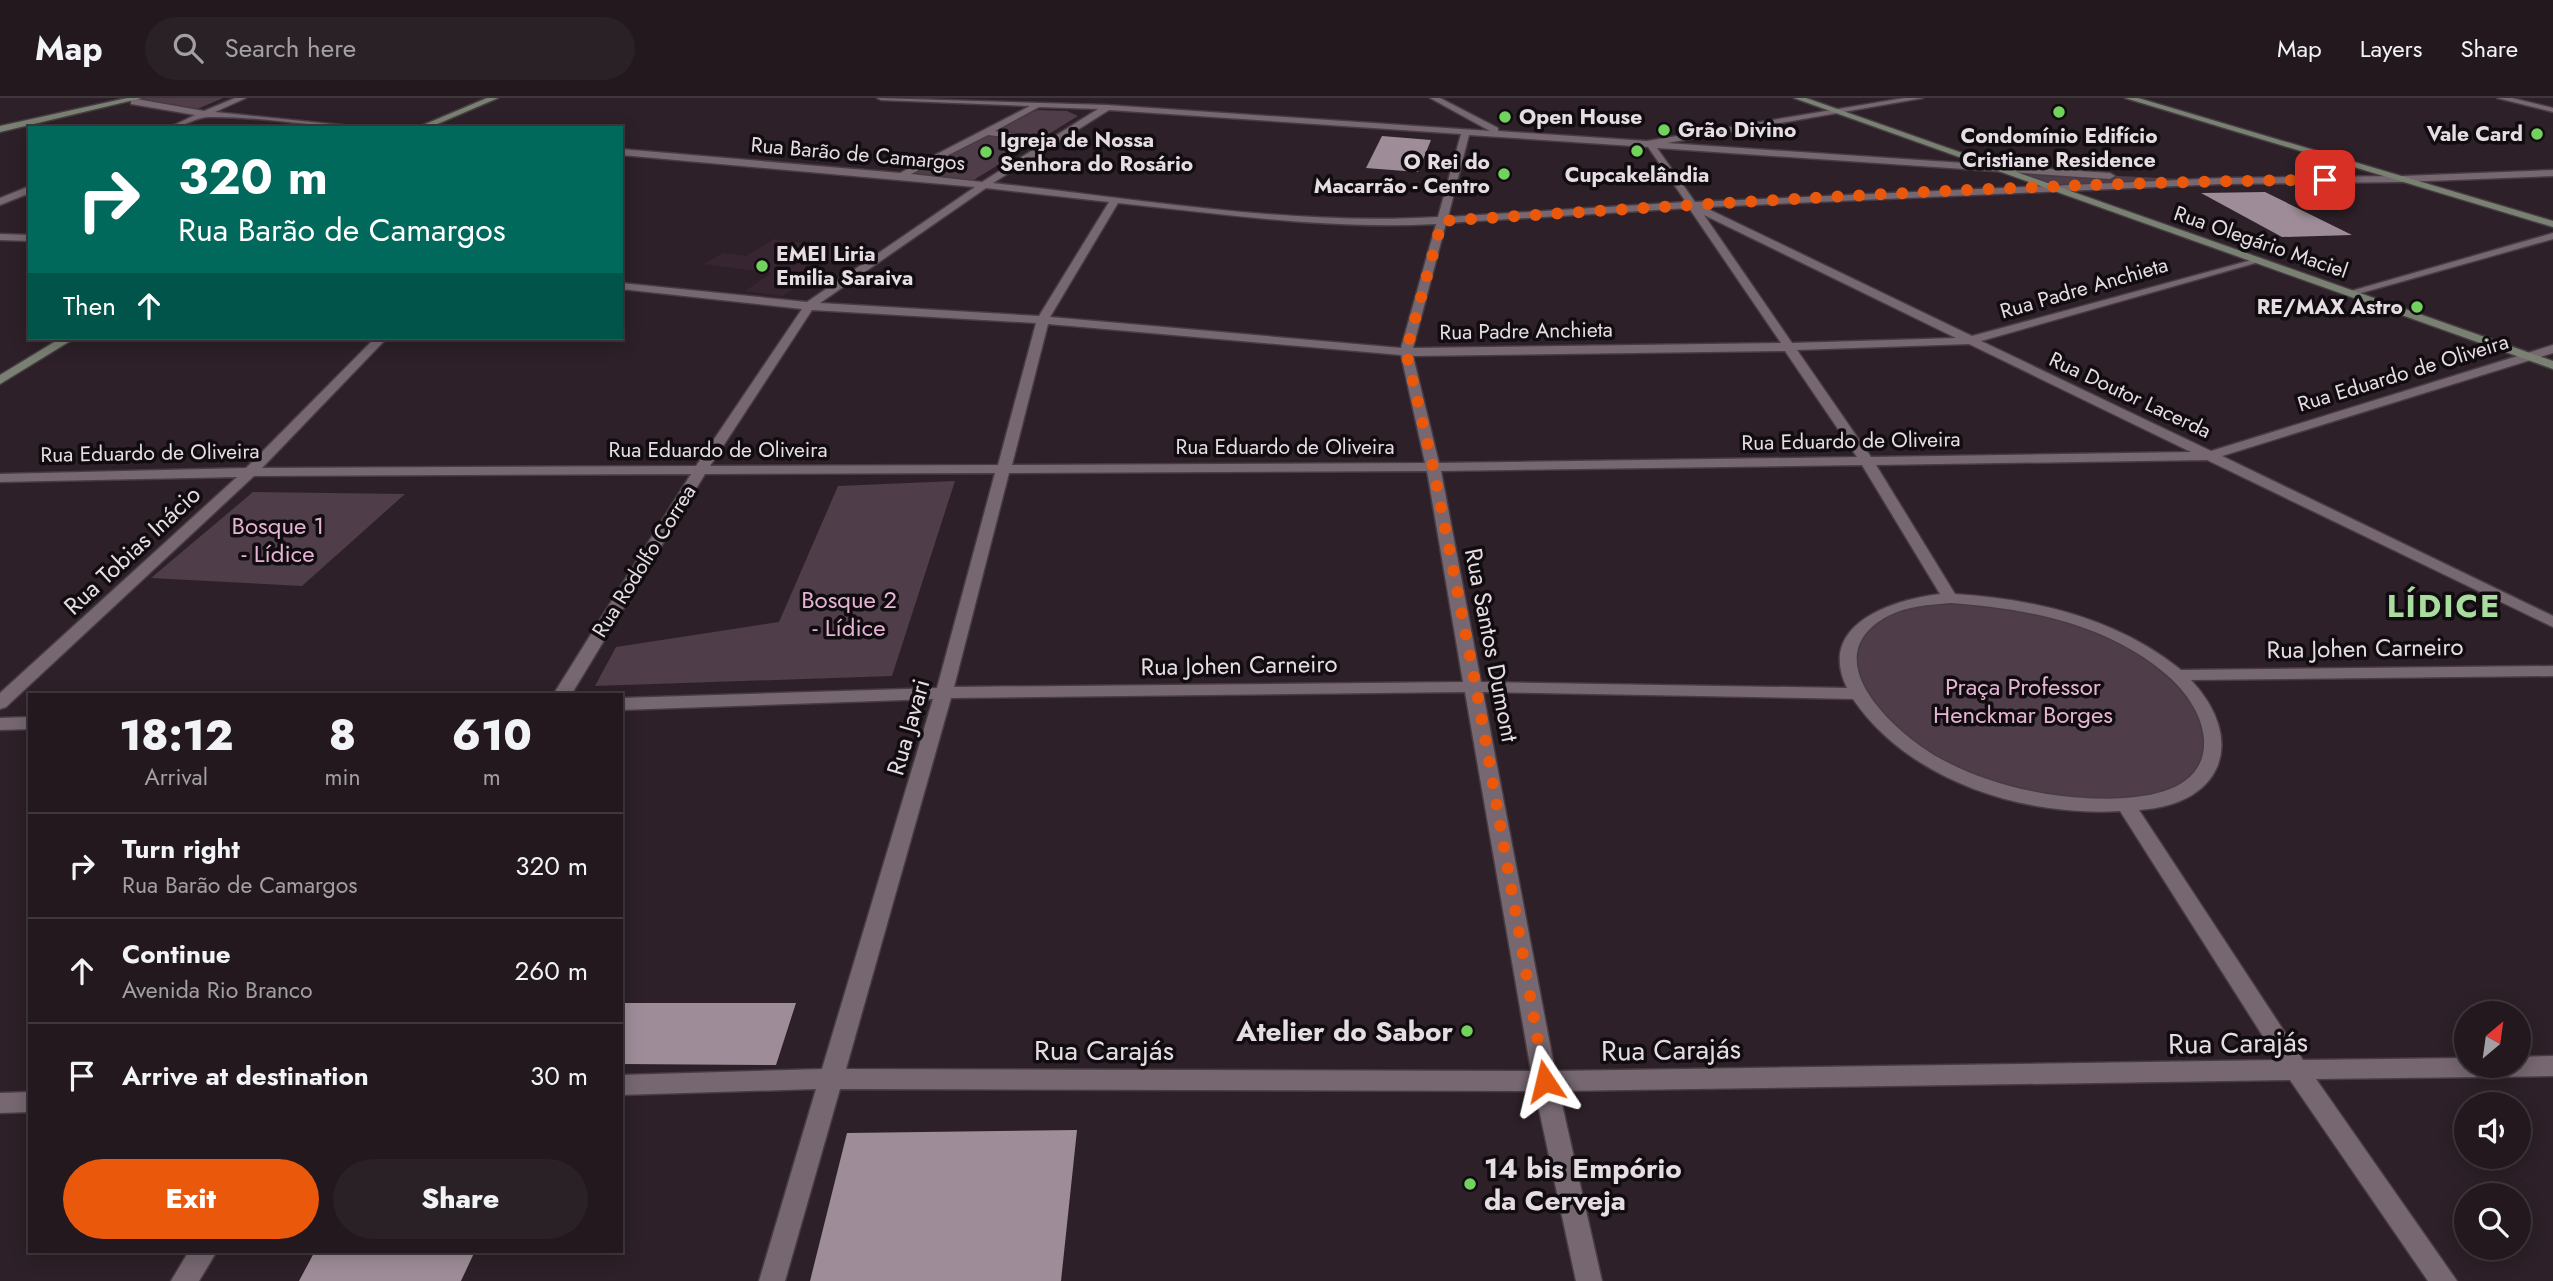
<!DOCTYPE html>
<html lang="en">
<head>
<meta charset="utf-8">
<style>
	:root { --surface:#22181e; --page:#2a2127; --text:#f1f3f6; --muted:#a2a0a4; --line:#3f373c; --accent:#ea580c }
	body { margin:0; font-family:Jost,sans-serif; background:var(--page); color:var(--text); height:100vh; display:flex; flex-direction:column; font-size:26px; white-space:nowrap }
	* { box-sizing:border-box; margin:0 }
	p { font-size:23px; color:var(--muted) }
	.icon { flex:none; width:38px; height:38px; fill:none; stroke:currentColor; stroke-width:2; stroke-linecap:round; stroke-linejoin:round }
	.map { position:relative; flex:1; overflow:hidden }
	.sheet { position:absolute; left:28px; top:595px; width:595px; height:560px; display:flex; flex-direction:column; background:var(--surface); border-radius:0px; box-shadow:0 4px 18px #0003,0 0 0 2px var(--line) }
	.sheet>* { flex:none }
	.hud { position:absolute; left:28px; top:28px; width:595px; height:214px; border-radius:0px; box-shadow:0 4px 18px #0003,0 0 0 2px var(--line); background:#00695c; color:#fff; overflow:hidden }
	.needle { width:46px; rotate:29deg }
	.buttons { position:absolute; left:2454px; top:903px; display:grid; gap:14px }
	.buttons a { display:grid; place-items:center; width:77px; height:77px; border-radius:50%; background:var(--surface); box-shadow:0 4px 18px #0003,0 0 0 2px var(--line); font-size:35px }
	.pin { position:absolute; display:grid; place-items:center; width:60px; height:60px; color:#fff; margin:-30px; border-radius:14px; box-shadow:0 4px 10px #0006 }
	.me { position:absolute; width:77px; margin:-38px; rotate:350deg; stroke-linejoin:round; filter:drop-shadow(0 0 5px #0008) }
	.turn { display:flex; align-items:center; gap:24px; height:147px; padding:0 35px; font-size:32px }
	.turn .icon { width:91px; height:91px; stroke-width:2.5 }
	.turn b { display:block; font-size:49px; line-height:60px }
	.then { display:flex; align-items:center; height:66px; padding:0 35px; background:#0003; gap:14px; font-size:26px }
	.eta { display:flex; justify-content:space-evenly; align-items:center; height:119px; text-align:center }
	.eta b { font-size:42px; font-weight:800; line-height:49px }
	.cta { display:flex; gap:14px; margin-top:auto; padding:14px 35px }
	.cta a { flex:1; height:80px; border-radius:42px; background:var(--accent); color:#fff; font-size:28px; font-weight:800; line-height:80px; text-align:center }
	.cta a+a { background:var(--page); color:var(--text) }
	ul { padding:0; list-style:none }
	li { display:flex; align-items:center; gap:21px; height:105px; padding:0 35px; border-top:2px solid var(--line) }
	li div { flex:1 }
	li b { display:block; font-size:26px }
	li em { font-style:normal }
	header { display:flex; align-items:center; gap:42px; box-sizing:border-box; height:98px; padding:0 35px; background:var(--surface); border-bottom:2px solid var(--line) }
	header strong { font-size:33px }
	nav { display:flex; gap:38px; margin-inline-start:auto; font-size:24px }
	.search { width:490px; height:63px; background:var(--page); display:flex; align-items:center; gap:18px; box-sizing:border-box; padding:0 24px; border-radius:38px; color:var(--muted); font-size:26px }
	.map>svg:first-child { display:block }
	.built { fill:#382532 }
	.green { fill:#4f3d49 }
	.building { fill:#9e8d98 }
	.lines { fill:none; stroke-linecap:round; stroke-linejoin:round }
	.street-casing { stroke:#473c43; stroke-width:3 }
	.secondary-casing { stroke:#473c43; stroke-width:3 }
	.street { fill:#766770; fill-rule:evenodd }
	.secondary { fill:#798172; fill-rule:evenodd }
	.route { stroke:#ea580c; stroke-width:12; stroke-dasharray:0 21.6 }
	.poi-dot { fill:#71d35e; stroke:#110c0f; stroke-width:2.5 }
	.labels { text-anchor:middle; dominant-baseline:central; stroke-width:7; stroke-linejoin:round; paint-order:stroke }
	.far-poi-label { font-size:21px; font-weight:bold; fill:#e6dde3; stroke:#110c0f; text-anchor:start }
	.far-street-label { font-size:21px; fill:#e6dde3; stroke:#110c0f }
	.park-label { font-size:24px; fill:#e5b4d4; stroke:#110c0f }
	.street-label { font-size:24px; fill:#e6dde3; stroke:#110c0f }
	.near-poi-label { font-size:28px; font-weight:bold; fill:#e6dde3; stroke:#110c0f; text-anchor:end }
	.near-street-label { font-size:28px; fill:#e6dde3; stroke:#110c0f }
	.district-label { font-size:32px; font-weight:bold; letter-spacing:2px; fill:#a9dd9f; stroke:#110c0f }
</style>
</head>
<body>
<header>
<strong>Map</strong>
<div class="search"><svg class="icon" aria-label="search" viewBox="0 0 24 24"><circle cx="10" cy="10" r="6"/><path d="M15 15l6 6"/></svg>Search here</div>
<nav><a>Map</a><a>Layers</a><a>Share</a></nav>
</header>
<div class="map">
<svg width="2553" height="1183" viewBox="0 0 2553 1183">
	<rect width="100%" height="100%" fill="#2d2028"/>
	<!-- built -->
	<path class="built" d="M774 141 818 147 812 151 823 153 831 147 850 150 825 166 811 165 805 169 822 172 783 198 745 193 771 175 704 166 723 155 746 158Z"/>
	<!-- green -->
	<path class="green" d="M137 0H223L195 12Z
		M1037 12 1067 13 1078 18 972 83 912 76Z
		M1998 72 2222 83 2049 90Z
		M955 383 892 578 595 588 616 549 779 524 838 388Z
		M253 394 405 396 302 488 151 480Z
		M1951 502 1997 504 2093 529 2175 578 2214 643C2211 652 2209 666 2203 673 2190 690 2166 696 2147 700 2097 710 2043 703 1994 688 1947 674 1840 614 1855 554 1859 541 1867 529 1879 521 1899 507 1928 506 1951 502Z"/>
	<!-- building -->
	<path class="building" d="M1382 38 1431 42 1418 74 1366 70Z
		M2265 94 2352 137 2282 139 2201 95Z
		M621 905H796L776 967 621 966Z
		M1077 1032 1061 1183H810L847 1035Z
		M315 1153H475L461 1183H299Z"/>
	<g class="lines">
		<defs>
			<path id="street" d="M131 0 204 13 235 0H246L215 14 370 30C316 30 262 18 209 19 195 19 183 30 168 30L195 17 131 6Z
				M877 0 1107 7 1490 33 1430 0H1440L1498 30V33L1647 43 1904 0H1923L1667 45 2110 75 2115 78 2110 81 1657 50 1695 104 2222 80 2403 78 2553 72V78L2403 84 2222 86 1704 109 1972 238 2259 160V164L1981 243 2211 353 2553 247V255L2222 358 2553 518V529L2207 362 1876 367 1955 496C2035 501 2117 520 2181 572L2553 568V578L2191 582C2248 643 2222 707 2139 712L2303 962 2466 960V968H2518V959L2553 958V978L2316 981 2457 1183H2428L2290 982 1559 993 1602 1183H1576L1535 993 840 991 785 1183H759L816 991 621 997V977L822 971 933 601 621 612V600L937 590 995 375 705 376 571 597H553L691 376 254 378 6 609 0 611V595L237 379 0 384V376L246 370 375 240H387L262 370 696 368 802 211 621 191V185L807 204 975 89 621 57V51L900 75 1030 8 881 2ZM1039 9 1098 11 982 84 911 76 988 37 1043 44 1040 39 995 33ZM1109 12 1461 36 1438 119C1291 128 1139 101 993 85ZM1469 37 1648 49 1686 104 1448 119ZM986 90 1109 104 1039 218 820 205ZM1118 105C1223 116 1329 132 1436 126L1401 250 1050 219ZM1689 110 1781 245 1413 250 1446 125ZM1704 117 1956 240 1792 245ZM812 212 1036 225 998 367 710 368ZM1048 226 1401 257 1425 365 1012 367ZM1969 246 2191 354 1871 359 1797 252ZM1785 253 1857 359 1439 365 1413 258ZM1862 367 1940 496C1892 502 1816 526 1847 590L1481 584 1441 373ZM1427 373 1463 584 954 589 1009 375ZM1950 505C2026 510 2109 526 2168 578 2186 594 2202 616 2204 641 2208 708 2107 703 2062 698 2020 693 1978 681 1941 661 1897 637 1810 560 1888 518 1907 508 1929 507 1950 505ZM1465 594 1531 973 846 971 951 600ZM1483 594 1853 601C1909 683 2024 719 2120 713L2278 962 1555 973Z
				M2497 0H2512L2553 10V14Z
				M30 88V95L0 107V100Z
				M2553 135V141L2354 197 2344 195Z
				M0 136 30 137V143L0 142Z
				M30 619V631L0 632V620Z
				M30 994V1014L0 1015V995Z
				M189 1153H217L199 1183H171Z"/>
			<path id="secondary" d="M127 0H142L0 34V28Z
				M487 0H498L428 30H416Z
				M1794 0H1806L2553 263V271Z
				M2125 0H2138L2553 123V129Z
				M61 240H75L0 286V277Z"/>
		</defs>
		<!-- street casing -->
		<use href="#street" class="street-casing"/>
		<!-- secondary casing -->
		<use href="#secondary" class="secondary-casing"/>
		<!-- street -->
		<use href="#street" class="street"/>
		<!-- secondary -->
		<use href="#secondary" class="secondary"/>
	</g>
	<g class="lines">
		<!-- route -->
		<path class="route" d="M1545 983 1476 589 1433 369 1406 254 1442 123C1736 104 2031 84 2325 82"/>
	</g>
	<!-- markers -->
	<g class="poi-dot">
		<circle cx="2059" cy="14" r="7"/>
		<circle cx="1505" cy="19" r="7"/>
		<circle cx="1664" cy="32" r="7"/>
		<circle cx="2537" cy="36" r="7"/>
		<circle cx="1637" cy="53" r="7"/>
		<circle cx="986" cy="54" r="7"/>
		<circle cx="1504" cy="76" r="7"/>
		<circle cx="762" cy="168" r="7"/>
		<circle cx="2417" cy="209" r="7"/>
		<circle cx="1467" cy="933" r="7"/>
		<circle cx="1470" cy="1086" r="7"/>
	</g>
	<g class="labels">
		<!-- far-poi labels -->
		<g class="far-poi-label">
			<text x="1519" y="19">Open House</text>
			<text x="1678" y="32">Grão Divino</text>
			<text x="2523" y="36" text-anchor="end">Vale Card</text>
			<text x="2059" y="38" text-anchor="middle">Condomínio Edifício<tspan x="2059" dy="24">Cristiane Residence</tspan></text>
			<text x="1000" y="42">Igreja de Nossa<tspan x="1000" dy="24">Senhora do Rosário</tspan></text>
			<text x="1490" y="64" text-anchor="end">O Rei do<tspan x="1490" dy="24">Macarrão - Centro</tspan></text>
			<text x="1637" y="77" text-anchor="middle">Cupcakelândia</text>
			<text x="776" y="156">EMEI Liria<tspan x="776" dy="24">Emilia Saraiva</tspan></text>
			<text x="2403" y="209" text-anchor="end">RE/MAX Astro</text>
		</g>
		<!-- far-street labels -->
		<g class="far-street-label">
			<text transform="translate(858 56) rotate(5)">Rua Barão de Camargos</text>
			<text transform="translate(2261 144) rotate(19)">Rua Olegário Maciel</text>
			<text transform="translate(2084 190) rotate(-16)">Rua Padre Anchieta</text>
			<text transform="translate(1526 233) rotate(-1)">Rua Padre Anchieta</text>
			<text transform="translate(2403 275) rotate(-17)">Rua Eduardo de Oliveira</text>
			<text transform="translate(2130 297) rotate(25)">Rua Doutor Lacerda</text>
			<text transform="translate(1851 343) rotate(-1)">Rua Eduardo de Oliveira</text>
			<text x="1285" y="349">Rua Eduardo de Oliveira</text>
			<text x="718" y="352">Rua Eduardo de Oliveira</text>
			<text transform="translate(150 355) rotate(-1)">Rua Eduardo de Oliveira</text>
			<text transform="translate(644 463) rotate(-58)">Rua Rodolfo Correa</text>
		</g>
		<!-- park labels -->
		<g class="park-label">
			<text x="278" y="427">Bosque 1<tspan x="278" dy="28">- Lídice</tspan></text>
			<text x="849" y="501">Bosque 2<tspan x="849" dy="28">- Lídice</tspan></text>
			<text x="2023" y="588">Praça Professor<tspan x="2023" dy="28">Henckmar Borges</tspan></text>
		</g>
		<!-- street labels -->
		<g class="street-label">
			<text transform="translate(132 452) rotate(-43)">Rua Tobias Inácio</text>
			<text transform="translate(1492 547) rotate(79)">Rua Santos Dumont</text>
			<text transform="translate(2365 550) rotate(-1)">Rua Johen Carneiro</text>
			<text transform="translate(1239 567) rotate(-1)">Rua Johen Carneiro</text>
			<text transform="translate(908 629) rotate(-74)">Rua Javari</text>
		</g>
		<!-- near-poi labels -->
		<g class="near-poi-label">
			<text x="1453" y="933">Atelier do Sabor</text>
			<text x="1484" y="1070" text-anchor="start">14 bis Empório<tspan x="1484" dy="32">da Cerveja</tspan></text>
		</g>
		<!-- near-street labels -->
		<g class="near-street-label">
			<text transform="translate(2238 945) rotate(-1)">Rua Carajás</text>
			<text x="1104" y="952">Rua Carajás</text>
			<text transform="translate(1671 952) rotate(-1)">Rua Carajás</text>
		</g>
		<!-- district labels -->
		<g class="district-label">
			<text x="2444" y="508">LÍDICE</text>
		</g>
	</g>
</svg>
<div class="buttons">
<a><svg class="needle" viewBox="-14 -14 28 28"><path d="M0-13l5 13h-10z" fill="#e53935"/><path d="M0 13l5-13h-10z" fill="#a2a0a4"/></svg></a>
<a><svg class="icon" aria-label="sound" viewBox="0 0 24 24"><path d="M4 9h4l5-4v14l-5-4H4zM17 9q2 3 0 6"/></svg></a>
<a><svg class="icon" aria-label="search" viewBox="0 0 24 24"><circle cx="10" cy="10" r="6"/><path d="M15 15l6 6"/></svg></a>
</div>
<div class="pin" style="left:2325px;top:82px;background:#d93025"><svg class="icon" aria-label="arrive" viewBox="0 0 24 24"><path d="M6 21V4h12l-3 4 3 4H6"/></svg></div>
<svg class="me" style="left:1545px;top:983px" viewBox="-20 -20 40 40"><path d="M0-17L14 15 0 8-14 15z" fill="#ea580c" stroke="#fff" stroke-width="4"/></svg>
<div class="hud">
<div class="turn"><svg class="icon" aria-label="right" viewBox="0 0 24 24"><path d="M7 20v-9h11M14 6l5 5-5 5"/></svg><div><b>320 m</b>Rua Barão de Camargos</div></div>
<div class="then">Then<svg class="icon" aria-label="ahead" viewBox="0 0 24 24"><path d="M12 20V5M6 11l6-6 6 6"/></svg></div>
</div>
<section class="sheet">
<div class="eta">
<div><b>18:12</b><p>Arrival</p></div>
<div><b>8</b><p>min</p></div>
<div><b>610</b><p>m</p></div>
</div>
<ul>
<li><svg class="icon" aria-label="right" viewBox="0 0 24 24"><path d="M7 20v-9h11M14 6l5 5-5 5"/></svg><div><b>Turn right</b><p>Rua Barão de Camargos</p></div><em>320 m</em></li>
<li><svg class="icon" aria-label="ahead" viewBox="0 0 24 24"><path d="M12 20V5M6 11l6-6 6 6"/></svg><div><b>Continue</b><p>Avenida Rio Branco</p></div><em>260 m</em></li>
<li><svg class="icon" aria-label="arrive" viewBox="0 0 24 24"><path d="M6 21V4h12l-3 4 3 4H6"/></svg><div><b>Arrive at destination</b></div><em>30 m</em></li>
</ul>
<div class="cta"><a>Exit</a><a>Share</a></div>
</section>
</div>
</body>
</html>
